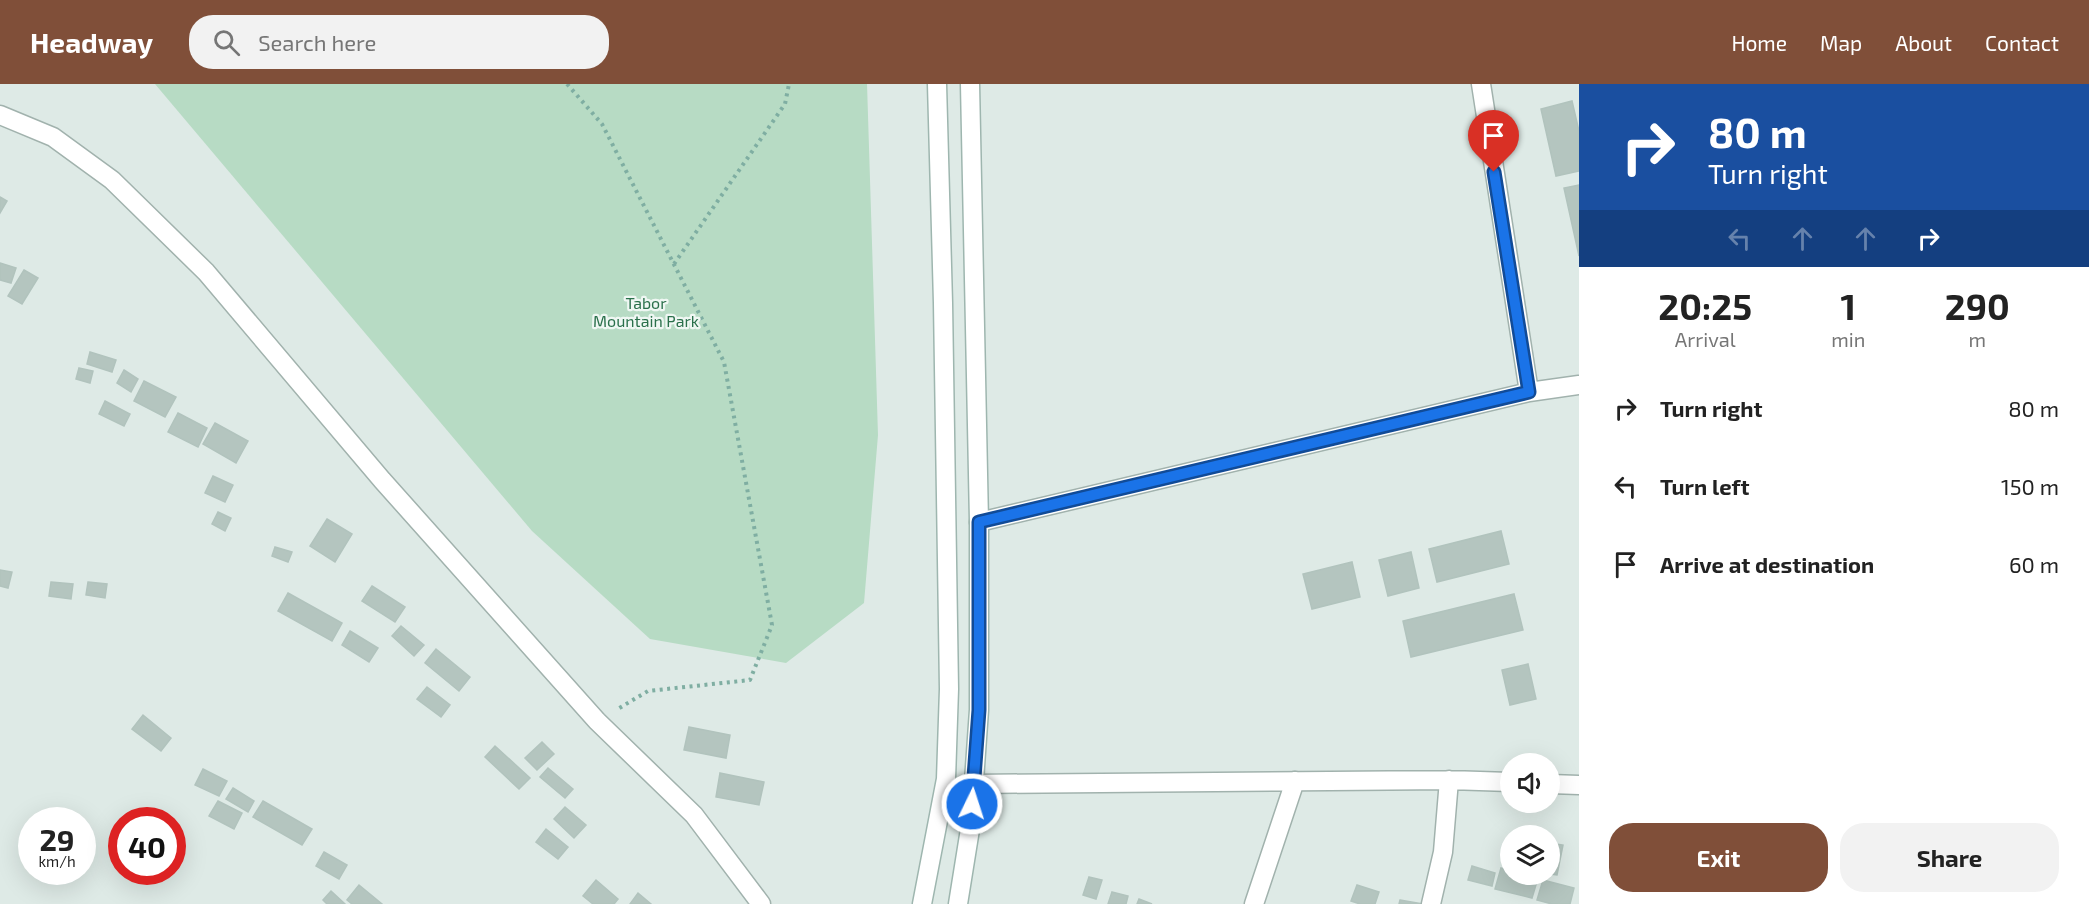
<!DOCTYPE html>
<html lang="en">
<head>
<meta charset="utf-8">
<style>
	:root { --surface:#fff; --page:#f2f2f2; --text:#222; --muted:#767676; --accent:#804f39 }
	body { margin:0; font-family:"Exo 2",sans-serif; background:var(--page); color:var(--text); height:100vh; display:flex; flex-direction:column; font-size:22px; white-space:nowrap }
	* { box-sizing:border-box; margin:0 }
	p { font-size:20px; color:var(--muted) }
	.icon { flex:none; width:33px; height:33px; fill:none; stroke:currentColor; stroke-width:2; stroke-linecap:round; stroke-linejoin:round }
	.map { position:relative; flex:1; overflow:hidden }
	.sheet { display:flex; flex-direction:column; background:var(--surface); width:510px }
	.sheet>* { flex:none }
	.top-card { background:#1a4fa0; color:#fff; overflow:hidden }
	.controls { position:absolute; left:1500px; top:669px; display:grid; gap:12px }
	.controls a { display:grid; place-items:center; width:60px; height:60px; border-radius:50%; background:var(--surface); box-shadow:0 6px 24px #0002; font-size:30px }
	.speed { position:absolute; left:18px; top:723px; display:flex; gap:12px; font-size:30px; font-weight:700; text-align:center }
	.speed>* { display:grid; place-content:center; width:78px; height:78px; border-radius:50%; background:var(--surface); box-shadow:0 6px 24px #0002; line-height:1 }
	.speed small { font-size:15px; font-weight:400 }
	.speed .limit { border:9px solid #d22; background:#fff; color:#111 }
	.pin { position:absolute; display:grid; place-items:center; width:51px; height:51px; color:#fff; margin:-62px -26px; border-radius:50% 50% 50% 0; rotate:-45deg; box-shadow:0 0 6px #0007 }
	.pin .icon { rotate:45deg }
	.me { position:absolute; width:66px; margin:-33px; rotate:4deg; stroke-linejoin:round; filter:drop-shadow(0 0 4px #0008) }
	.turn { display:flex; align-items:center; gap:21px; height:126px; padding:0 30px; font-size:27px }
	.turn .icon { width:78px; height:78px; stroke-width:2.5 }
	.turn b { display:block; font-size:42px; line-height:51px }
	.lanes { display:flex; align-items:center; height:57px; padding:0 30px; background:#0003; justify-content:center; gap:30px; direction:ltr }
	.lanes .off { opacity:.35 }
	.eta { display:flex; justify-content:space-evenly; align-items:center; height:102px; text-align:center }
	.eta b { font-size:36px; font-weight:700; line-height:42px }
	.action { display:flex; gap:12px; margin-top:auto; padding:12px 30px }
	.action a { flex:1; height:69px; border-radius:24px; background:var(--accent); color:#fff; font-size:24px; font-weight:700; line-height:69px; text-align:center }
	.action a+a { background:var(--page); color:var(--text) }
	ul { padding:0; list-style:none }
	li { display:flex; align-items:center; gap:18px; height:78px; padding:0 30px }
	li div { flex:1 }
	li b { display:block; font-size:22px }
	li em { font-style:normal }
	header { display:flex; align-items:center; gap:36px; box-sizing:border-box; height:84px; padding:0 30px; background:var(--accent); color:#fff }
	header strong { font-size:28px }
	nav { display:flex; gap:33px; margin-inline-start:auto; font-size:21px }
	.search { width:420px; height:54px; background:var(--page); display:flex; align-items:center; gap:15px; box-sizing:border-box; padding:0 21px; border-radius:24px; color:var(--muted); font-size:22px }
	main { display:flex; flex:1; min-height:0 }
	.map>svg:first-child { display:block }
	.green { fill:#b7dbc4 }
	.building { fill:#b4c5bf; stroke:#b1c3bd; stroke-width:1.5 }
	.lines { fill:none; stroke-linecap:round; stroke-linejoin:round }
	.street-casing { stroke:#a1b2ad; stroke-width:21 }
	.secondary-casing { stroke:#9eb6af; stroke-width:21 }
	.path { stroke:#7faea2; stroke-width:4; stroke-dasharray:3 4.5; stroke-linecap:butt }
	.street { stroke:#fff; stroke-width:18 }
	.secondary { stroke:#fff; stroke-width:18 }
	.route-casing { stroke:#114b97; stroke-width:15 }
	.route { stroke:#1a73e8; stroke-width:10 }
	.labels { text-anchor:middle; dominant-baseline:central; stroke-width:4.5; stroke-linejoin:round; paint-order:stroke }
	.park-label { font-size:16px; fill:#2a704b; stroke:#eff7f3 }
</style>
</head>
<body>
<header>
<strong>Headway</strong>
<div class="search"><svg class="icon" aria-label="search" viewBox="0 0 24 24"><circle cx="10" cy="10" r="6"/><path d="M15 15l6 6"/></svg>Search here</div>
<nav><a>Home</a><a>Map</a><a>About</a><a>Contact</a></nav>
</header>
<main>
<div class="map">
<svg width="1579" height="820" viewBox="0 0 1579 820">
	<rect width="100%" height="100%" fill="#deeae6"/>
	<!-- green -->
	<path class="green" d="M155 0H867L878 351 864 519 786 579 650 555 532 447Z"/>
	<!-- building -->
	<path class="building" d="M1572 17 1579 47V87L1556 92 1541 25Z
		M1579 101V172L1564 104Z
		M0 113 7 117 0 129Z
		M0 179 16 184 11 199 0 196Z
		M24 186 38 194 22 220 8 212Z
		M90 268 116 276 112 288 87 280Z
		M79 284 93 287 90 299 76 295Z
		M124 286 138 295 131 308 117 299Z
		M144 297 176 313 165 333 134 317Z
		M105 317 130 330 124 342 99 330Z
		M178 329 207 344 198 363 168 348Z
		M215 339 248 357 236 379 203 360Z
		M213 392 233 401 225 418 205 409Z
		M218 428 231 434 225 447 212 440Z
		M327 435 352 450 335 478 310 462Z
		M1501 447 1509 480 1437 498 1429 465Z
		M275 463 292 468 288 478 272 472Z
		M1411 468 1419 504 1388 512 1379 476Z
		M1352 478 1360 513 1312 525 1303 490Z
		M0 486 12 488 8 504 0 502Z
		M51 498 73 500 71 515 49 512Z
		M88 498 107 500 105 514 86 511Z
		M372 502 405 523 395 538 362 517Z
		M288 509 342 539 332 557 278 527Z
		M1514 510 1523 546 1411 573 1403 537Z
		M401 542 424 561 414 572 392 552Z
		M350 547 378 564 369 578 342 561Z
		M436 565 470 593 459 607 425 579Z
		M1528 580 1536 615 1510 621 1502 586Z
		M427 603 450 621 441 633 417 615Z
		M143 631 171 654 161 667 132 645Z
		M689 643 730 651 726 674 684 666Z
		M542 658 554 670 537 686 525 674Z
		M495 662 530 694 519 705 485 673Z
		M548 684 573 705 565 714 540 693Z
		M203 685 227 697 219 712 195 701Z
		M720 689 764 698 759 721 716 713Z
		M233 704 254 717 248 728 226 715Z
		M218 717 242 729 234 745 209 732Z
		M263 717 312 745 302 761 253 733Z
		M565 723 586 741 574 754 554 735Z
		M546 745 568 763 558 775 536 758Z
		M1550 759 1563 761 1557 791 1550 790Z
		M324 768 347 781 339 795 316 782Z
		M1472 782 1495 789 1492 802 1468 796Z
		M1501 784 1510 787V790H1525L1538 794 1532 814 1495 805Z
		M1089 793 1102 796 1096 815 1083 811Z
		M596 796 618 815 614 820H593L583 812Z
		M1543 796 1574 804 1570 820H1552L1537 816Z
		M359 801 382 820H352L347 816Z
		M1357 801 1379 808 1375 820H1360L1351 817Z
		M331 807 345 820H327L323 816Z
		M1112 808 1128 812 1126 820H1108Z
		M638 809 651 820H630Z
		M1139 815 1152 820H1137Z
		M1400 816 1423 820H1399Z"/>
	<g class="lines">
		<defs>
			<path id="street" d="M1481 0 1529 308
				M0 31 53 53 112 96 206 188 382 396 597 637 694 731 761 820
				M979 438 1529 308 1579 301
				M973 700 1449 696 1510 698
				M1550 700 1579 701
				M1254 820 1295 697
				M1431 820 1443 768 1449 696"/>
			<path id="secondary" d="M922 820 946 695 949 605 943 219 937 0
				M958 820 971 739 979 626V438L970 0"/>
		</defs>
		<!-- street casing -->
		<use href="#street" class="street-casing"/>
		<!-- secondary casing -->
		<use href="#secondary" class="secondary-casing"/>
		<!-- path -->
		<path class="path" d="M567 0 602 40 724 278 772 541 750 596 648 607 616 626
			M674 180 785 20 789 0"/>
		<!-- street -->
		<use href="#street" class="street"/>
		<!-- secondary -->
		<use href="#secondary" class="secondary"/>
	</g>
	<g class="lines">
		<defs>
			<path id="route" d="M972 720 979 626V438L1529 308 1494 88"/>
		</defs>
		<!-- route casing -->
		<use href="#route" class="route-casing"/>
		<!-- route -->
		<use href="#route" class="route"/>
	</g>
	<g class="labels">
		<!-- park labels -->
		<g class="park-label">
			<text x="646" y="218">Tabor<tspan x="646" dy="18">Mountain Park</tspan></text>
		</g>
	</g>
</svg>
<div class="controls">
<a><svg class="icon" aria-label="sound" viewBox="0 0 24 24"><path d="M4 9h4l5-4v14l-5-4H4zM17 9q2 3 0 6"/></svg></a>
<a><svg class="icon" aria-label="layers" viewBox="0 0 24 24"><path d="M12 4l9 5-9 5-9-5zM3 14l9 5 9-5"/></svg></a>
</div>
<div class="speed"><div>29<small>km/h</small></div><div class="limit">40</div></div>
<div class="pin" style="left:1494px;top:88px;background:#d93025"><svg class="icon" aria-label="arrive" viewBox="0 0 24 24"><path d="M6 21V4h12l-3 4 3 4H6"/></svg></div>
<svg class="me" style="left:972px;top:720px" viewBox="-20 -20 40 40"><circle r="17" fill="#1a73e8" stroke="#fff" stroke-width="3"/><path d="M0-11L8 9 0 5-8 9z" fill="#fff"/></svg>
</div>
<section class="sheet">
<div class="top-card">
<div class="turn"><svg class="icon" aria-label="right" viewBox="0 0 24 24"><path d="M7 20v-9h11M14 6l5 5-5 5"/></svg><div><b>80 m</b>Turn right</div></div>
<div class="lanes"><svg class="icon off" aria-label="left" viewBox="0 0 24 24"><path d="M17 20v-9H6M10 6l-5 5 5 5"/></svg><svg class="icon off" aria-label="ahead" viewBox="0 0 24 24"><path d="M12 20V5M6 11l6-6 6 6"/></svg><svg class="icon off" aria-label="ahead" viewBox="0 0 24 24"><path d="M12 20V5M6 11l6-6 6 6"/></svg><svg class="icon" aria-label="right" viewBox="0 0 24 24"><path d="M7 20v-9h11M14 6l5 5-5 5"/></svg></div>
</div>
<div class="eta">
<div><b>20:25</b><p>Arrival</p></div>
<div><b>1</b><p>min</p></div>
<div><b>290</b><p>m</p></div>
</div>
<ul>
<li><svg class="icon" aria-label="right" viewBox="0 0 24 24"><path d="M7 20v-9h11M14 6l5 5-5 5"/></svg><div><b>Turn right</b></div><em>80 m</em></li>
<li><svg class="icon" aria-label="left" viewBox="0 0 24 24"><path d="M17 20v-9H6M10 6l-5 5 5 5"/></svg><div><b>Turn left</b></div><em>150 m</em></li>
<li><svg class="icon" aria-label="arrive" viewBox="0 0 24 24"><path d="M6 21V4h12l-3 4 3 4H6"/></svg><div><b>Arrive at destination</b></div><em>60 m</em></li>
</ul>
<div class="action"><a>Exit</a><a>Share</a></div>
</section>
</main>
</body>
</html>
